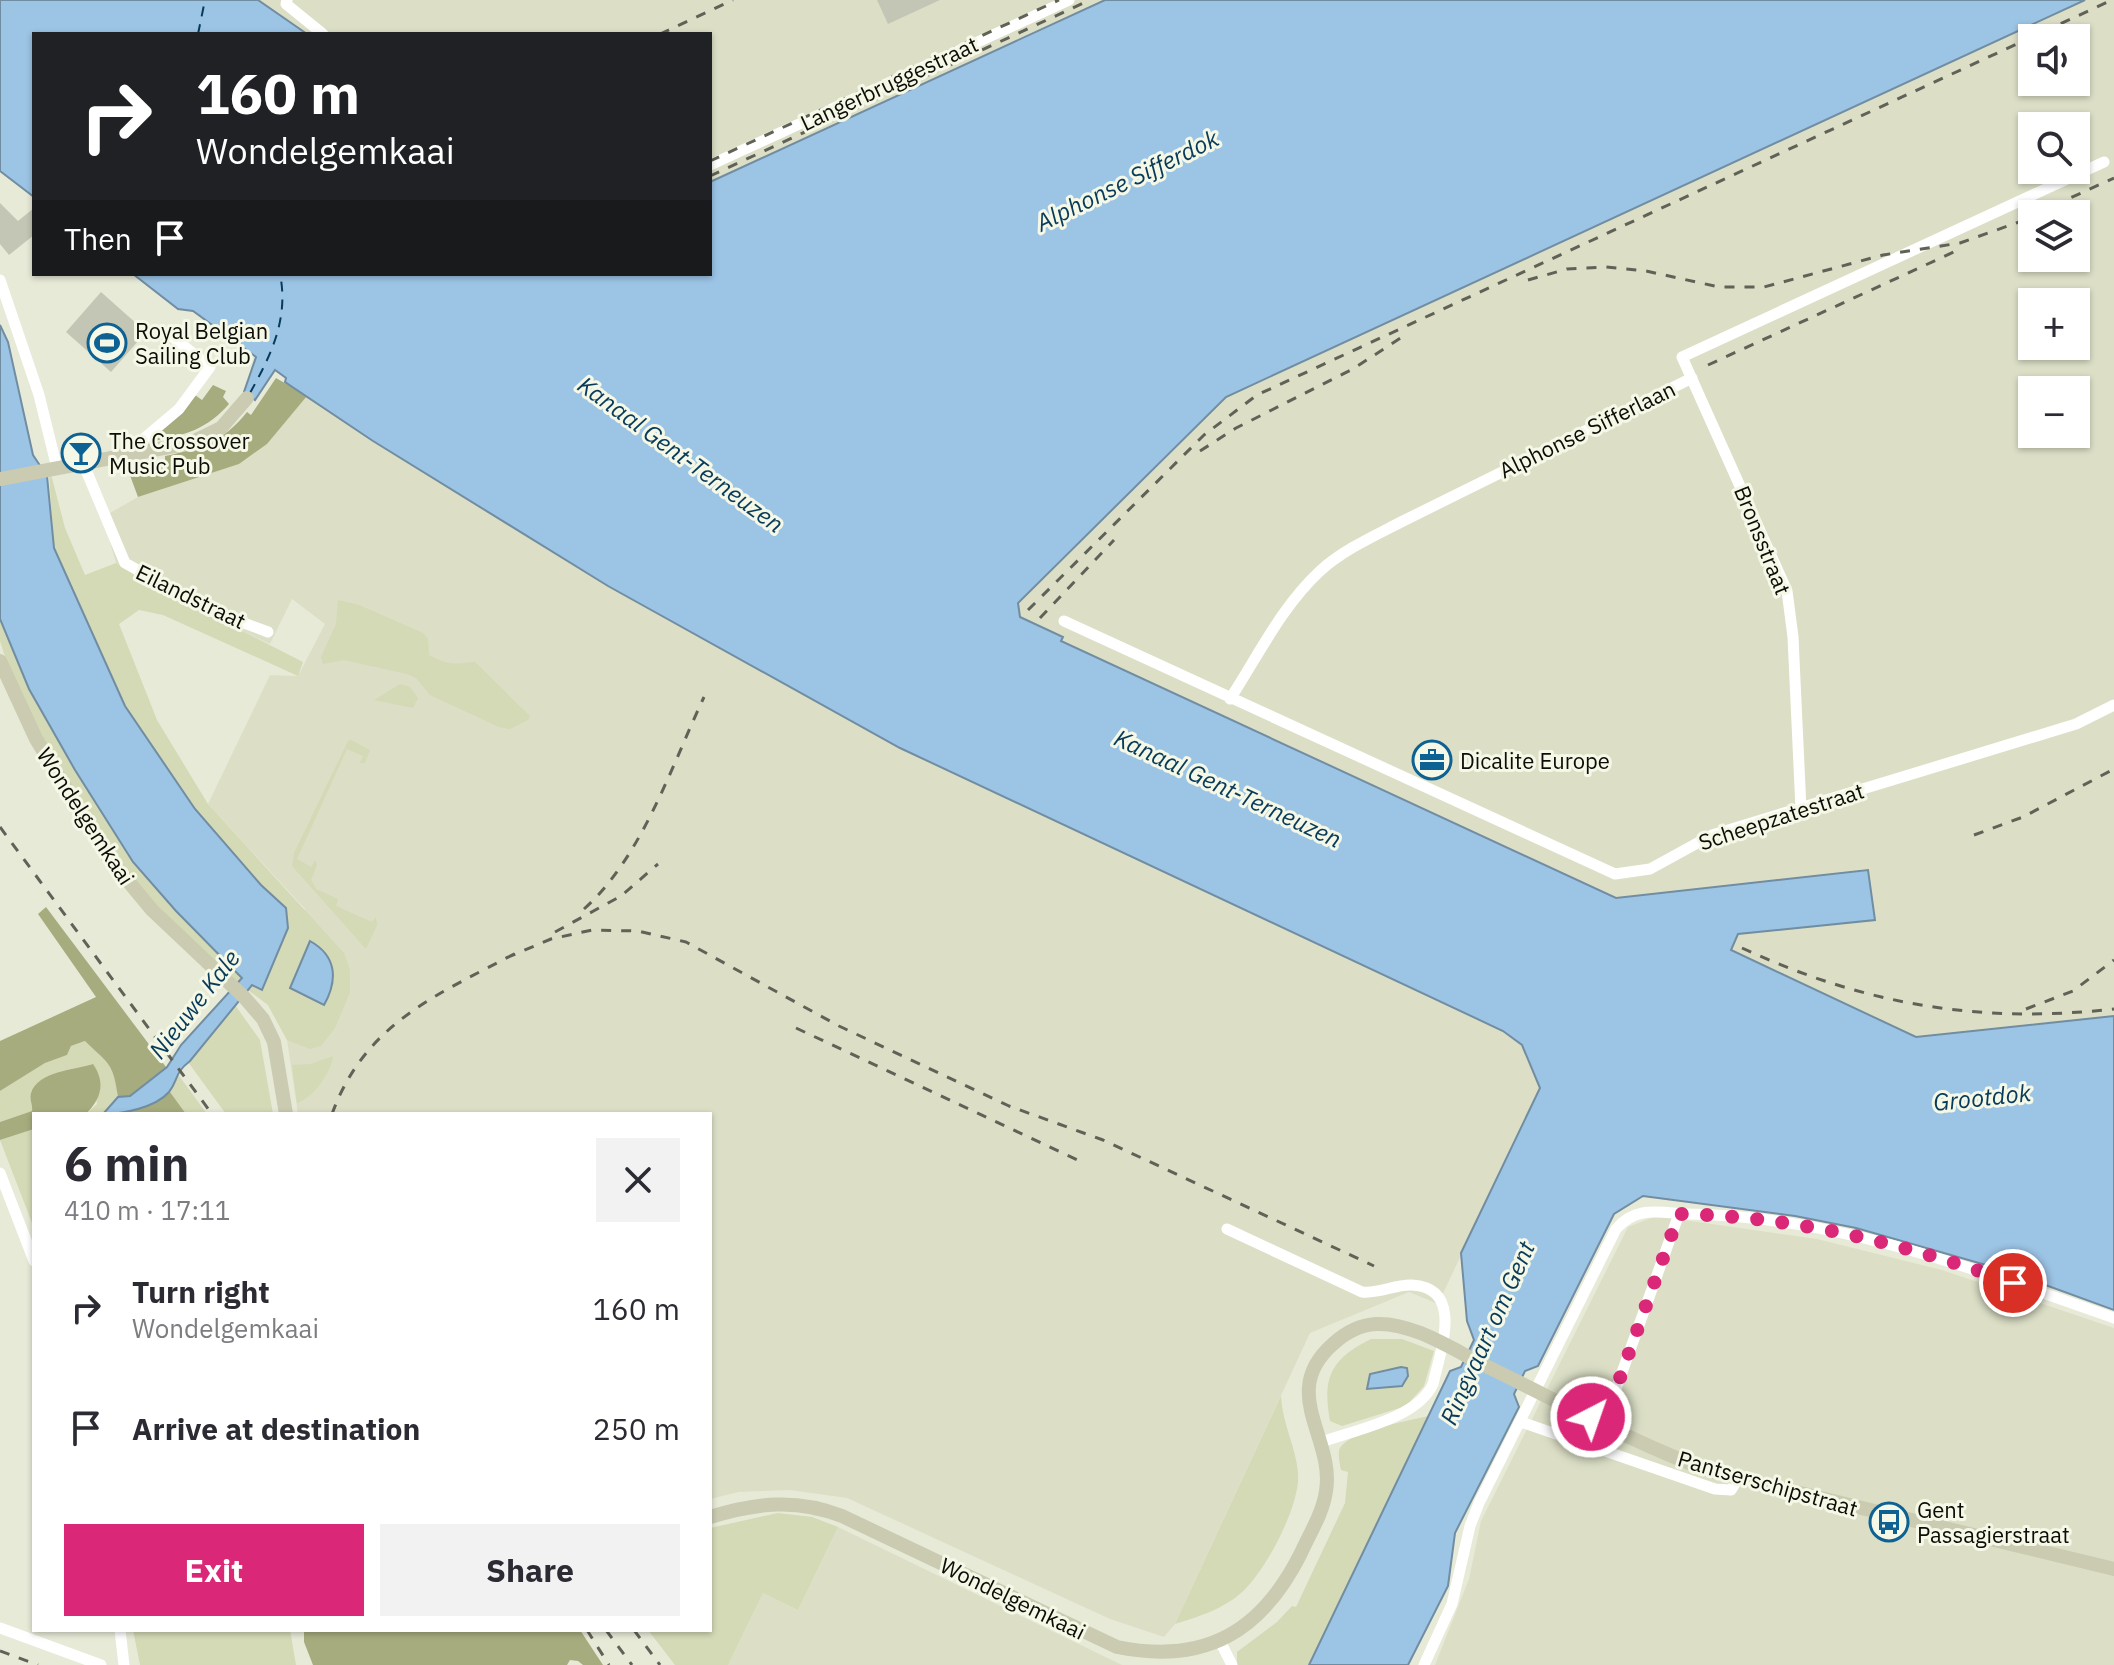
<!DOCTYPE html>
<html lang="en">
<head>
<meta charset="utf-8">
<style>
	:root { --surface:#fff; --page:#f2f2f3; --text:#2b2b33; --muted:#7c7c81; --accent:#db2777 }
	body { margin:0; font-family:"IBM Plex Sans",sans-serif; background:var(--page); color:var(--text); height:100vh; display:flex; flex-direction:column; font-size:30px; white-space:nowrap }
	* { box-sizing:border-box; margin:0 }
	p { font-size:26px; color:var(--muted) }
	.icon { flex:none; width:44px; height:44px; fill:none; stroke:currentColor; stroke-width:2; stroke-linecap:round; stroke-linejoin:round }
	.map { position:relative; flex:1; overflow:hidden }
	.side { position:absolute; left:32px; top:1112px; width:680px; height:520px; display:flex; flex-direction:column; background:var(--surface); border-radius:0px; box-shadow:0 2px 6px #0004 }
	.side>* { flex:none }
	.top-card { position:absolute; left:32px; top:32px; width:680px; height:244px; border-radius:0px; box-shadow:0 2px 6px #0004; background:#202124; color:#fff; overflow:hidden }
	.fabs { position:absolute; left:2018px; top:24px; display:grid; gap:16px }
	.fabs a { display:grid; place-items:center; width:72px; height:72px; border-radius:0px; background:var(--surface); box-shadow:0 2px 6px #0004; font-size:40px }
	.pin { position:absolute; display:grid; place-items:center; width:68px; height:68px; color:#fff; margin:-34px; border:4px solid #fff; border-radius:50%; box-shadow:0 2px 8px #0007 }
	.me { position:absolute; width:88px; margin:-44px; rotate:41deg; stroke-linejoin:round; filter:drop-shadow(0 0 6px #0008) }
	.turn { display:flex; align-items:center; gap:28px; height:168px; padding:0 32px; font-size:36px }
	.turn .icon { width:104px; height:104px; stroke-width:2.5 }
	.turn b { display:block; font-size:56px; line-height:68px }
	.then { display:flex; align-items:center; height:76px; padding:0 32px; background:#0003; gap:16px; font-size:30px }
	.round { display:grid; place-items:center; flex:none; width:84px; height:84px; border-radius:0px; background:var(--page) }
	.head { display:flex; align-items:center; justify-content:space-between; height:136px; padding:0 32px }
	h1 { font-size:48px; font-weight:800; line-height:60px }
	.primary-button { display:flex; gap:16px; margin-top:auto; padding:16px 32px }
	.primary-button a { flex:1; height:92px; border-radius:0px; background:var(--accent); color:#fff; font-size:32px; font-weight:800; line-height:92px; text-align:center }
	.primary-button a+a { background:var(--page); color:var(--text) }
	ul { padding:0; list-style:none }
	li { display:flex; align-items:center; gap:24px; height:120px; padding:0 32px }
	li div { flex:1 }
	li b { display:block; font-size:30px }
	li em { font-style:normal }
	.map>svg:first-child { display:block }
	.built { fill:#dcdfc6; fill-rule:evenodd }
	.green { fill:#d4d9b6 }
	.forest { fill:#a7ac7e }
	.water { fill:#9cc4e5; stroke:#718da2; stroke-width:2 }
	.lines { fill:none; stroke-linecap:round; stroke-linejoin:round }
	.ferry { stroke:#083a5a; stroke-width:2; stroke-dasharray:10 8; stroke-linecap:butt }
	.building { fill:#c3c6b4 }
	.street { stroke:#fff; stroke-width:11 }
	.secondary { stroke:#cacbb1; stroke-width:14 }
	.rail { stroke:#616257; stroke-width:3; stroke-dasharray:10 10; stroke-linecap:butt }
	.route { stroke:#db2777; stroke-width:14; stroke-dasharray:0 25.2 }
	.labels { text-anchor:middle; dominant-baseline:central; stroke-width:6; stroke-linejoin:round; paint-order:stroke }
	.street-label { font-size:22px; fill:#0c0d07; stroke:#f5f8e6 }
	.poi-label { font-size:22px; fill:#0c0d07; stroke:#f5f8e6; text-anchor:start }
	.water-label { font-size:24px; font-style:italic; fill:#083a5a; stroke:#f5f8e6 }
</style>
</head>
<body>
<div class="map">
<svg width="2114" height="1665" viewBox="0 0 2114 1665">
	<rect width="100%" height="100%" fill="#e8ead8"/>
	<!-- built -->
	<path class="built" d="M258 0H1105L710 182V34H307Z
		M2085 0H2114V1016L1916 1037 1731 951 1738 934 1875 920 1868 870 1617 898 1061 640 1062 636 1020 617 1018 603 1226 397ZM2032 38H2076V82H2032ZM2032 126H2076V170H2032ZM2032 214H2076V258H2032ZM2032 302H2076V346H2032ZM2032 390H2076V434H2032Z
		M307 396 608 586 900 748 1503 1031 1523 1045 1540 1088 1438 1304 1409 1292 1310 1333 1175 1624 1164 1637 1110 1619 847 1498 790 1490 739 1492 710 1499V1114H298L287 1040 268 1005 305 909 208 804 270 675 298 676 325 624 292 599 270 644 211 616 116 563 110 542 108 514 138 497 239 464 267 444Z
		M1656 1216 1817 1239 1942 1270 2114 1328V1665H1435L1469 1579 1481 1521 1628 1227Z
		M838 1527 1122 1665H728L763 1593 798 1610Z"/>
	<!-- green -->
	<path class="green" d="M49 474 52 478 65 528 85 575 116 563 143 580 303 662 298 676 163 615 139 610 119 624 157 720 208 804 344 953 350 970V992L335 1028 321 1046 310 1049 287 1040 268 1005 248 990 252 985 262 990 288 928 286 908 261 885 195 809 125 706 54 548Z
		M338 600 359 605 423 633 428 639 429 655C450 666 453 664 475 662L530 716 528 720 510 729 499 727 430 695 416 678 407 674 344 660 323 664 321 657 336 624Z
		M0 617 29 689 75 770 176 911 242 978 237 983 156 906 113 854 41 736 6 660 0 641Z
		M400 684 410 687 418 698 413 708 374 700Z
		M351 740 370 750 365 763H360L363 756 347 749 297 859 311 867 315 860 317 865 311 880 316 889 338 899 336 906 372 922 376 917 377 925 366 949 292 866 294 853 348 741Z
		M235 1005 260 1040 273 1114H226L188 1062Z
		M86 1041 110 1063 115 1071 118 1097 103 1114H86L97 1104 92 1064C74 1070 38 1071 31 1093 29 1100 33 1105 32 1111L0 1122V1091L45 1063 67 1055 71 1046Z
		M333 1056C331 1073 314 1097 297 1103L292 1065 311 1064Z
		M177 1073 207 1114H186L170 1092Z
		M34 1129V1228L0 1140Z
		M1371 1339H1402L1434 1351 1424 1386 1406 1406 1342 1426 1330 1421C1322 1377 1331 1359 1371 1339Z
		M1281 1396C1282 1423 1296 1447 1298 1473 1301 1505 1265 1572 1241 1593 1223 1609 1198 1617 1175 1624Z
		M1428 1416 1309 1665H1237V1652L1277 1622 1292 1606 1296 1607 1345 1503 1348 1472 1341 1470C1340 1465 1338 1456 1339 1451 1344 1431 1410 1421 1428 1416Z
		M778 1513 812 1517 838 1527 798 1610 763 1593 728 1665H675L648 1630H710V1528Z
		M133 1630H290L296 1665H140Z"/>
	<!-- forest -->
	<path class="forest" d="M276 378 307 396 267 444 239 464 138 497 128 470 165 463V456C200 449 224 441 247 412L251 415Z
		M213 385 226 391 223 397 229 404C207 429 186 435 154 441L152 437 195 395 202 400Z
		M46 907 166 1067 130 1096 118 1097C113 1063 110 1065 85 1041L71 1046 67 1055 45 1063 0 1091V1041L96 997 38 914Z
		M93 1064C106 1083 101 1099 86 1114H34V1129L0 1140V1122L32 1111C33 1105 29 1100 31 1093 38 1071 74 1070 93 1064Z
		M170 1092 186 1114H122L144 1106Z
		M304 1630H580L603 1665H583L578 1661 570 1660 567 1665H313L304 1642Z"/>
	<!-- water -->
	<path class="water" d="M0 0H258L307 34H34V197L0 171Z
		M1105 0H2085L1226 397 1018 603 1020 617 1063 637 1061 641 1616 898 1868 870 1875 920 1738 934 1731 950 1916 1037 2114 1016V1310L2007 1271 1856 1228 1795 1216 1643 1196 1614 1214 1538 1366 1525 1371 1514 1394 1519 1407 1455 1533 1448 1586 1408 1665H1309L1450 1371 1461 1367 1474 1340 1467 1321 1461 1253 1540 1088 1522 1045 1503 1031 900 748 608 586 373 441 285 382 286 378 275 370 255 400 244 392 256 357 193 311 178 309 133 274H710V182Z
		M0 325 8 342 33 455 47 476 54 548 125 706 195 809 261 885 286 908 288 928 262 990 252 985 190 1061C174 1073 178 1081 169 1092 155 1108 122 1114 103 1114L118 1097 130 1096 167 1067 181 1045 242 978 176 911 133 862 75 770 29 689 0 619Z
		M310 941C337 956 338 980 324 1005L290 988Z
		M1401 1367 1407 1368 1408 1376 1402 1386 1367 1389 1370 1374Z"/>
	<g class="lines">
		<!-- ferry -->
		<path class="ferry" d="M198 34 205 0
			M250 393C271 355 289 319 280 274"/>
	</g>
	<!-- building -->
	<path class="building" d="M877 0H940L888 24Z
		M0 203 18 221 34 208V235L9 255 0 244Z
		M101 292 146 332 111 372 66 332Z"/>
	<g class="lines">
		<!-- street -->
		<path class="street" d="M287 0 286 4 323 34
			M710 165 1069 0
			M0 280 39 395 57 468
			M135 453 134 447 179 409 210 367 169 334
			M83 463 125 563 212 611 268 632
			M1064 621 1615 874 1650 869 1712 835 2076 724 2114 705
			M1230 699C1258 656 1282 606 1320 571 1343 550 1374 536 1401 522L1692 378
			M1801 809 1793 637 1787 591 1682 357 2104 162
			M0 1173 34 1261
			M1227 1229 1362 1292C1380 1294 1395 1284 1412 1285 1465 1288 1440 1352 1433 1384 1417 1419 1354 1430 1319 1443
			M1591 1417 1607 1395 1616 1389
			M1521 1422 1715 1489 1731 1490 1738 1479
			M1614 1429 1616 1389 1679 1214
			M0 1628 101 1665
			M120 1630 124 1665
			M1221 1643 1232 1665
			M1424 1665 1452 1604 1470 1526 1479 1503 1616 1229C1637 1205 1660 1213 1689 1214 1836 1216 1977 1270 2114 1318"/>
		<!-- secondary -->
		<path class="secondary" d="M0 479 190 443 221 428 247 398
			M0 661 36 739 108 857 152 910 244 997 263 1019 274 1042 286 1114
			M710 1517C756 1503 796 1498 842 1516L1117 1647C1206 1665 1262 1631 1301 1553 1310 1533 1323 1513 1326 1491 1335 1438 1278 1392 1333 1344 1345 1333 1359 1325 1376 1324 1413 1322 1455 1351 1488 1367 1562 1403 1635 1444 1713 1472L2114 1569"/>
		<!-- rail -->
		<path class="rail" d="M660 34 733 0
			M710 161 1059 0
			M710 176 1090 0
			M2035 214 2114 178
			M1528 280 1567 269 1606 267 1646 271 1719 287H1764L1883 255 1960 243 2019 222
			M1708 365 1956 251
			M1200 451 1236 428 1353 369 1402 337
			M1028 610 1204 435 1257 395 2112 0
			M1040 618 1114 540
			M0 827 212 1114
			M1974 835 2023 817 2114 769
			M584 909C642 857 671 767 704 697
			M555 932 621 896 658 864
			M1742 948C1865 1005 1980 1024 2114 1009
			M506 958 551 939 592 930 638 931 686 942 839 1026 1009 1106 1103 1140 1374 1266
			M2026 1009 2073 991 2114 960
			M796 1028 1082 1162
			M332 1114C365 1023 437 995 516 953
			M587 1630 609 1665
			M606 1630 632 1665
			M634 1630 660 1665
			M0 1651 38 1665"/>
	</g>
	<g class="lines">
		<!-- route -->
		<path class="route" d="M1591 1417 1607 1395 1616 1389 1679 1214C1793 1216 1907 1244 2013 1283"/>
	</g>
	<!-- icons -->
	<defs>
		<symbol id="stadium-ring" viewBox="-11 -11 22 22"><circle r="9.5" fill="#f5f8e6" stroke="#0e6193" stroke-width="1.5"/><path d="M0-5a6.5 5 0 1 0 0 10a6.5 5 0 1 0 0-10ZM-3.5-1.8h7v3.6h-7Z" fill="#0e6193"/></symbol>
		<symbol id="bar-ring" viewBox="-11 -11 22 22"><circle r="9.5" fill="#f5f8e6" stroke="#0e6193" stroke-width="1.5"/><path d="M-6-5H6L.8 .8V4.5H3.5V6h-7V4.5H-.8V.8Z" fill="#0e6193"/></symbol>
		<symbol id="office-ring" viewBox="-11 -11 22 22"><circle r="9.5" fill="#f5f8e6" stroke="#0e6193" stroke-width="1.5"/><path d="M-6-3h4V-5.5h4V-3h4V5H-6ZM-1-4.5V-3h2v-1.5ZM-6 0V1H6V0Z" fill="#0e6193"/></symbol>
		<symbol id="bus-ring" viewBox="-11 -11 22 22"><circle r="9.5" fill="#f5f8e6" stroke="#0e6193" stroke-width="1.5"/><path d="M-5-6H5V4H4V6H2V4H-2V6H-4V4H-5ZM-3.5-4V0h7V-4ZM-3.5 1.2v1.5H-2V1.2ZM2 1.2v1.5H3.5V1.2Z" fill="#0e6193"/></symbol>
	</defs>
	<g fill-rule="evenodd">
		<use href="#stadium-ring" x="85" y="321" width="44" height="44"/>
		<use href="#bar-ring" x="59" y="431" width="44" height="44"/>
		<use href="#office-ring" x="1410" y="738" width="44" height="44"/>
		<use href="#bus-ring" x="1867" y="1500" width="44" height="44"/>
	</g>
	<g class="labels">
		<!-- street labels -->
		<g class="street-label">
			<text transform="translate(889 83) rotate(-25)">Langerbruggestraat</text>
			<text transform="translate(1587 429) rotate(-26)">Alphonse Sifferlaan</text>
			<text transform="translate(1763 540) rotate(68)">Bronsstraat</text>
			<text transform="translate(191 596) rotate(26)">Eilandstraat</text>
			<text transform="translate(86 816) rotate(57)">Wondelgemkaai</text>
			<text transform="translate(1781 816) rotate(-18)">Scheepzatestraat</text>
			<text transform="translate(1768 1483) rotate(16)">Pantserschipstraat</text>
			<text transform="translate(1013 1598) rotate(26)">Wondelgemkaai</text>
		</g>
		<!-- poi labels -->
		<g class="poi-label">
			<text x="135" y="330">Royal Belgian<tspan x="135" dy="25">Sailing Club</tspan></text>
			<text x="109" y="440">The Crossover<tspan x="109" dy="25">Music Pub</tspan></text>
			<text x="1460" y="760">Dicalite Europe</text>
			<text x="1917" y="1509">Gent<tspan x="1917" dy="25">Passagierstraat</tspan></text>
		</g>
		<!-- water labels -->
		<g class="water-label">
			<text transform="translate(1127 180) rotate(-26)">Alphonse Sifferdok</text>
			<text transform="translate(681 454) rotate(36)">Kanaal Gent-Terneuzen</text>
			<text transform="translate(1228 788) rotate(25)">Kanaal Gent-Terneuzen</text>
			<text transform="translate(194 1004) rotate(-52)">Nieuwe Kale</text>
			<text transform="translate(1982 1097) rotate(-6)">Grootdok</text>
			<text transform="translate(1487 1333) rotate(-66)">Ringvaart om Gent</text>
		</g>
	</g>
</svg>
<div class="fabs">
<a><svg class="icon" aria-label="sound" viewBox="0 0 24 24"><path d="M4 9h4l5-4v14l-5-4H4zM17 9q2 3 0 6"/></svg></a>
<a><svg class="icon" aria-label="search" viewBox="0 0 24 24"><circle cx="10" cy="10" r="6"/><path d="M15 15l6 6"/></svg></a>
<a><svg class="icon" aria-label="layers" viewBox="0 0 24 24"><path d="M12 4l9 5-9 5-9-5zM3 14l9 5 9-5"/></svg></a>
<a>+</a>
<a>−</a>
</div>
<div class="pin" style="left:2013px;top:1283px;background:#d93025"><svg class="icon" aria-label="arrive" viewBox="0 0 24 24"><path d="M6 21V4h12l-3 4 3 4H6"/></svg></div>
<svg class="me" style="left:1591px;top:1417px" viewBox="-20 -20 40 40"><circle r="17" fill="#db2777" stroke="#fff" stroke-width="3"/><path d="M0-11L8 9 0 5-8 9z" fill="#fff"/></svg>
<div class="top-card">
<div class="turn"><svg class="icon" aria-label="right" viewBox="0 0 24 24"><path d="M7 20v-9h11M14 6l5 5-5 5"/></svg><div><b>160 m</b>Wondelgemkaai</div></div>
<div class="then">Then<svg class="icon" aria-label="arrive" viewBox="0 0 24 24"><path d="M6 21V4h12l-3 4 3 4H6"/></svg></div>
</div>
<section class="side">
<div class="head"><div><h1>6 min</h1><p>410 m · 17:11</p></div><a class="round"><svg class="icon" aria-label="close" viewBox="0 0 24 24"><path d="M6 6l12 12M18 6L6 18"/></svg></a></div>
<ul>
<li><svg class="icon" aria-label="right" viewBox="0 0 24 24"><path d="M7 20v-9h11M14 6l5 5-5 5"/></svg><div><b>Turn right</b><p>Wondelgemkaai</p></div><em>160 m</em></li>
<li><svg class="icon" aria-label="arrive" viewBox="0 0 24 24"><path d="M6 21V4h12l-3 4 3 4H6"/></svg><div><b>Arrive at destination</b></div><em>250 m</em></li>
</ul>
<div class="primary-button"><a>Exit</a><a>Share</a></div>
</section>
</div>
</body>
</html>
